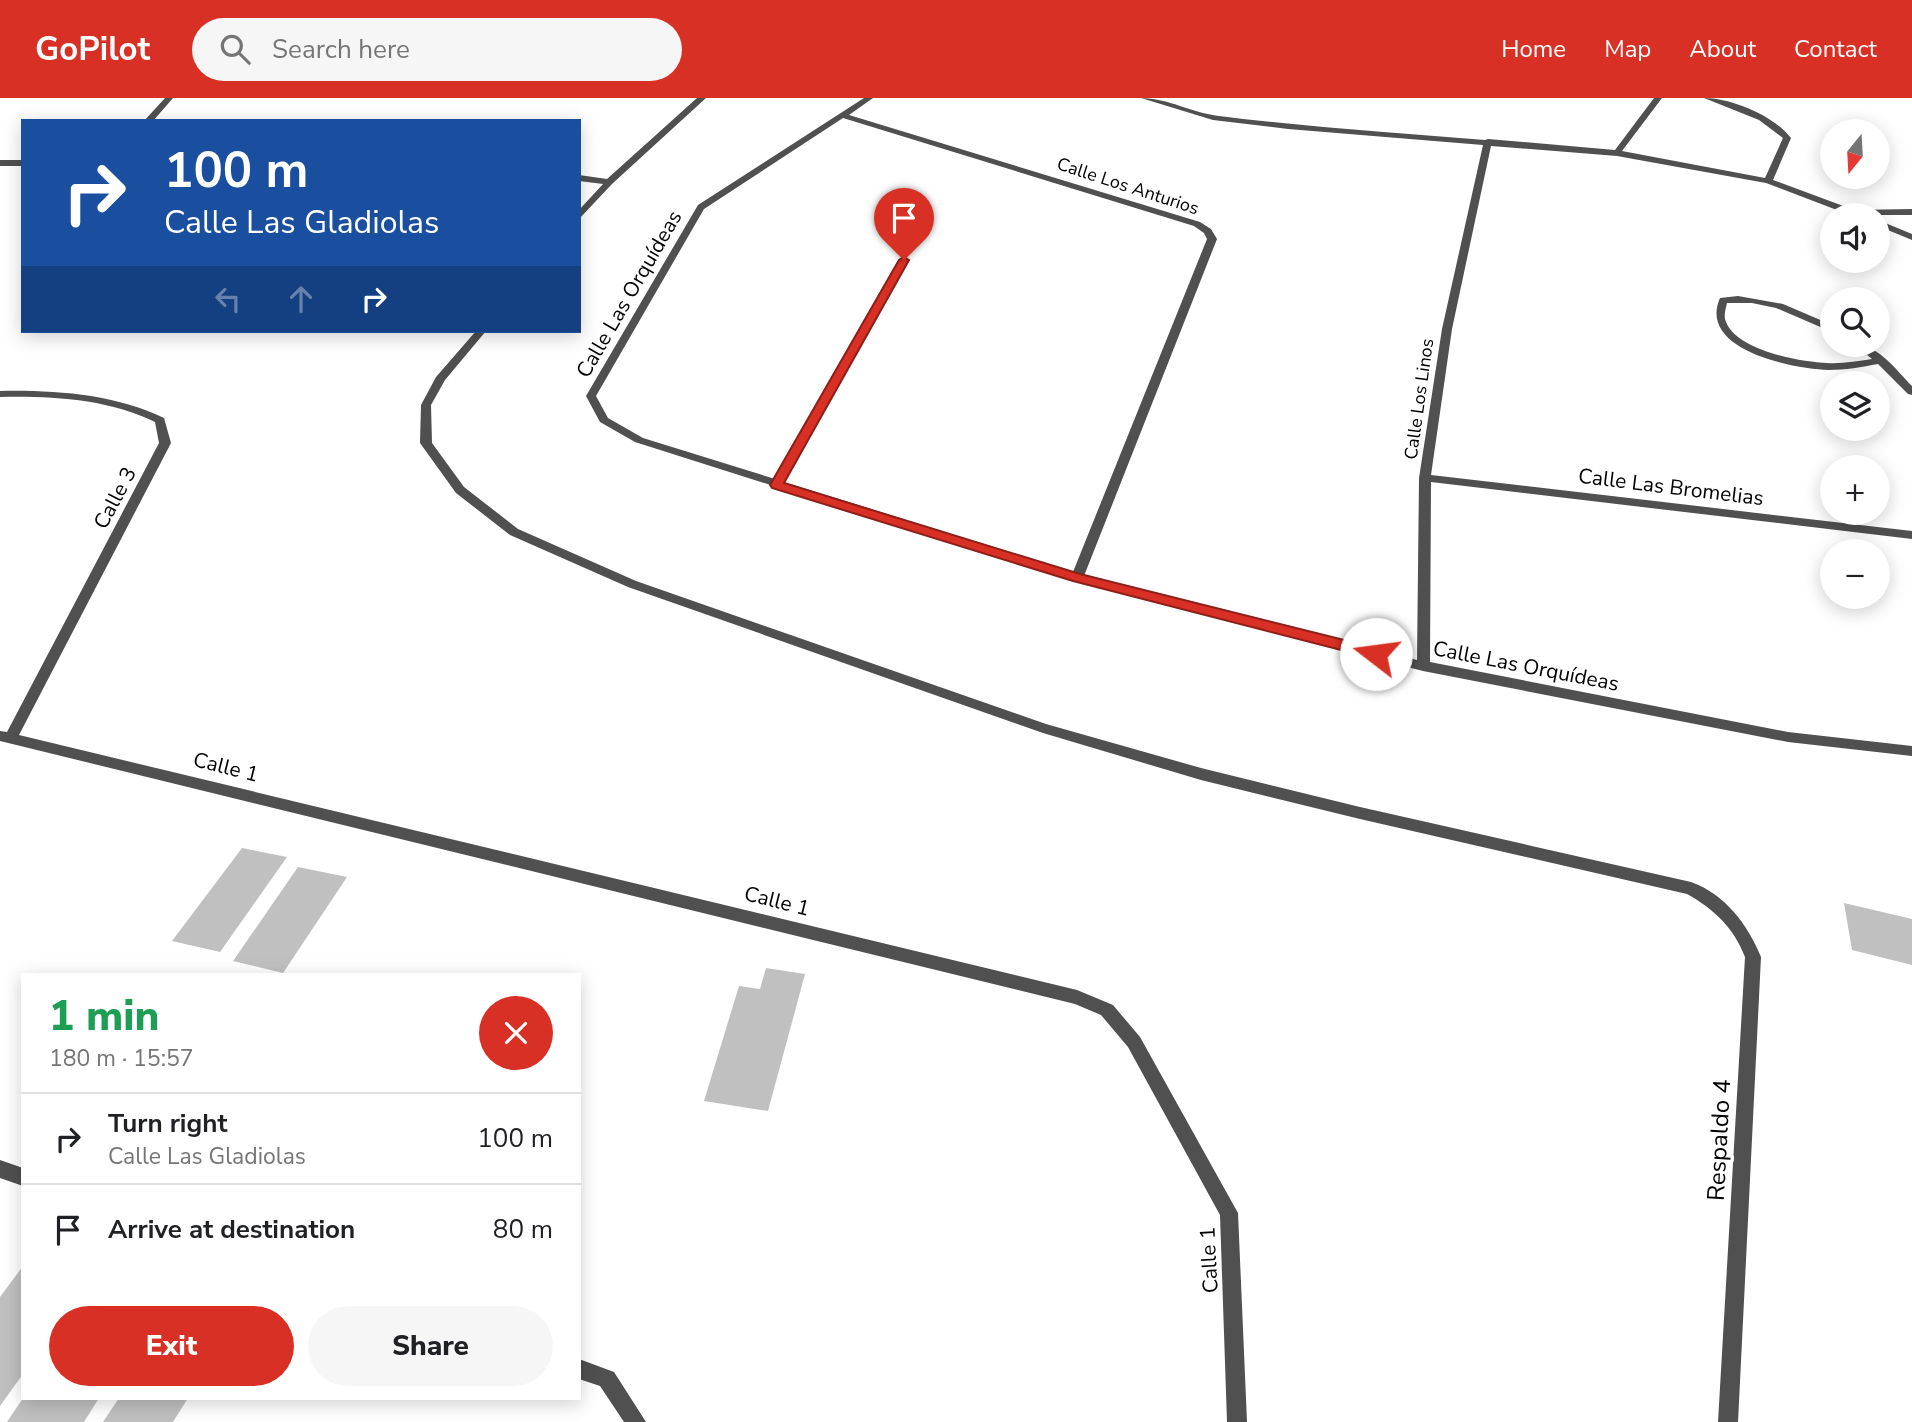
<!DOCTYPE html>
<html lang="en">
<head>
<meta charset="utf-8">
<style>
	:root { --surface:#fff; --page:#f6f6f6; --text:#202124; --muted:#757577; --line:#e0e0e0; --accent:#d93025 }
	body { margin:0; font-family:"Nunito Sans",sans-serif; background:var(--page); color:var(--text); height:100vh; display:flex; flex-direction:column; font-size:26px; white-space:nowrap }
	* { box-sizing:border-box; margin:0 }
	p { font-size:23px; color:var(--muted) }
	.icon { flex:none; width:38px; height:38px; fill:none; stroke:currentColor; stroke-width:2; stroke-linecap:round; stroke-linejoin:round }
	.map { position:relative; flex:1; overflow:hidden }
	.drawer { position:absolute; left:21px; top:875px; width:560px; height:427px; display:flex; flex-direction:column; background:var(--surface); border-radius:0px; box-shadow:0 4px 18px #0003 }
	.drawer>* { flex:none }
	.banner { position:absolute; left:21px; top:21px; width:560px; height:214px; border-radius:0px; box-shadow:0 4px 18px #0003; background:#1a4fa0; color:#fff; overflow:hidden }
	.needle { width:46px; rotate:198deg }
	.controls { position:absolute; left:1820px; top:21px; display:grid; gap:14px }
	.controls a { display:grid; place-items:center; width:70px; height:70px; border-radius:50%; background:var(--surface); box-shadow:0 4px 18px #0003; font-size:35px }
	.pin { position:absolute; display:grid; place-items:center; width:60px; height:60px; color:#fff; margin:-72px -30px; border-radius:50% 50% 50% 0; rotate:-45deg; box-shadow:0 0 7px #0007 }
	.pin .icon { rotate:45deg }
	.me { position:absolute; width:77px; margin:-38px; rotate:285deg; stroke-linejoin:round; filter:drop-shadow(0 0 5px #0008) }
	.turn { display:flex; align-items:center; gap:24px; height:147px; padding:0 28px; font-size:32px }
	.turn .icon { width:91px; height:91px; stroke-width:2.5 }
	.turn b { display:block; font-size:49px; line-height:60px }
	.lanes { display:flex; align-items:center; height:66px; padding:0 28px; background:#0003; justify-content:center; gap:35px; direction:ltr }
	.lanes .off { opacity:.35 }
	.round { display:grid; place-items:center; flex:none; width:74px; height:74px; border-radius:37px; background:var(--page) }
	.overview { display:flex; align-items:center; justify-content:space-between; height:119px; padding:0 28px }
	h1 { font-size:42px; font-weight:800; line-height:52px; color:#1e9e55 }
	.cta { display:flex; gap:14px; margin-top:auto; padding:14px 28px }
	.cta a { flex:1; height:80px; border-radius:42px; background:var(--accent); color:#fff; font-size:28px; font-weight:800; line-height:80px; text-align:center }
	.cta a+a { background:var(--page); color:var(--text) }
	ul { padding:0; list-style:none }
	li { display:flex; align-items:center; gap:21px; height:91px; padding:0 28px; border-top:2px solid var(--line) }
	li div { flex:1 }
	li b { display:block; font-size:26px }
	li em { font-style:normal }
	header { display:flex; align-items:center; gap:42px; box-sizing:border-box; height:98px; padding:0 35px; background:var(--accent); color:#fff }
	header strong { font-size:33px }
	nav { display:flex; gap:38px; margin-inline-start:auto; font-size:24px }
	.search { width:490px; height:63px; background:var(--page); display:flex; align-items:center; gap:18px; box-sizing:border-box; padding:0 24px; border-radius:38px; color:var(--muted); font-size:26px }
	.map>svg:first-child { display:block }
	.building { fill:#c0c0c0 }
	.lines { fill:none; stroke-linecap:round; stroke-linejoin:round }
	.street { fill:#505050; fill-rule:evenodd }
	.route { fill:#d93025; stroke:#8d1f18; stroke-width:2 }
	.labels { text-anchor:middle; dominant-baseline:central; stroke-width:7; stroke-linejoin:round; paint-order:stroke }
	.far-street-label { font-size:18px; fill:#000; stroke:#fff }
	.street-label { font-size:21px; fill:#000; stroke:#fff }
	.near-street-label { font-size:24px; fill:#000; stroke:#fff }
</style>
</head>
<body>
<header>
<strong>GoPilot</strong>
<div class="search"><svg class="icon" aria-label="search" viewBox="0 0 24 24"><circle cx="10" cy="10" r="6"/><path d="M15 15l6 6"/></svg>Search here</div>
<nav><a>Home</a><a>Map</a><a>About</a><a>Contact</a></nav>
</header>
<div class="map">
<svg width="1912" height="1324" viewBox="0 0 1912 1324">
	<rect width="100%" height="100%" fill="#fff"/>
	<!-- building -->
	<path class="building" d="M242 750 287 759 220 854 172 843Z
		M298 769 347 779 283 875 233 863Z
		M1844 805 1912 821V867L1852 852Z
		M766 870 805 876 768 1013 704 1003 739 888 760 891Z
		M23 1168V1276L0 1308V1199Z
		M23 1300H99L84 1324H7Z
		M119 1300H188L173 1324H103Z"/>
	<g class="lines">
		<!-- street -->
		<path class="street" d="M165 0H173L153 23H144Z
			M697 0H706L612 86 579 121V112L603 86 579 83V77L607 81Z
			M864 0H873L849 17 1200 124 1211 131 1217 141 1084 478 1417 562 1419 380 1442 231 1483 47 1288 31 1213 22 1141 0C1168 0 1192 15 1219 18 1307 29 1396 35 1485 42L1488 41 1615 52 1654 0H1662L1622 53 1765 80 1783 40 1759 22 1704 0C1732 0 1774 18 1791 40L1773 82 1854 112 1912 111V117H1850L1766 85 1617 58 1491 48 1452 231 1431 377 1912 433V441L1431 384 1430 564 1788 634 1912 648V658L1788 644 1423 573 1073 483 635 344 600 324 586 298 698 107ZM843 20 1194 128 1204 135 1207 141 1073 474 784 384 909 162 907 160 899 162 775 381 643 340 608 320 596 298 704 111Z
			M0 62H23V68H0Z
			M1878 122 1912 136V142L1878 128Z
			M1738 198 1783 206 1832 227V234L1776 210 1752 205H1727C1726 210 1724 215 1725 221 1733 252 1800 264 1827 265 1842 266 1857 263 1872 261L1855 247C1878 246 1897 273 1912 288V297L1908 296 1878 266C1862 269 1845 272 1829 272 1793 271 1697 252 1720 200Z
			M476 233H486L445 282 431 307 432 345 464 389 518 431 636 483 1046 626 1201 670 1360 709 1691 784C1725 796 1748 827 1761 859L1738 1324H1718L1745 859C1734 830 1714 811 1687 796L1360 721 1201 682 1043 635 628 489 510 437 456 395 420 345 421 307 436 279Z
			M0 293C55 292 114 296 164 320L171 345 19 637 1077 892 1113 907 1140 939 1238 1115 1247 1324H1227L1220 1117 1128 949 1101 917 1075 906 0 643V633L7 634 159 345 155 324C108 301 52 298 0 299Z
			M0 1062 23 1070V1088L0 1080Z
			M579 1261 614 1274 646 1324H624L600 1288 579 1281Z"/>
	</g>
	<!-- route -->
	<path class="route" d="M904 159 909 162 784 385 1080 476 1376 550 1383 556 1381 559 1376 561 1073 483 772 390 770 387 899 162Z"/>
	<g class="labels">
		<!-- far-street labels -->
		<g class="far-street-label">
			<text transform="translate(1128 88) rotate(18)">Calle Los Anturios</text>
			<text transform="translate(1419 301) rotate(-82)">Calle Los Linos</text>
		</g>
		<!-- street labels -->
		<g class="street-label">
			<text transform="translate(629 196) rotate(-60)">Calle Las Orquídeas</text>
			<text transform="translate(1671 389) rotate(7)">Calle Las Bromelias</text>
			<text transform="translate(115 400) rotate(-62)">Calle 3</text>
			<text transform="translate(1526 568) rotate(11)">Calle Las Orquídeas</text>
			<text transform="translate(226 669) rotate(14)">Calle 1</text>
			<text transform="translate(777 803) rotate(14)">Calle 1</text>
			<text transform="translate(1209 1162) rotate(-93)">Calle 1</text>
		</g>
		<!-- near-street labels -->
		<g class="near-street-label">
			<text transform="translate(1719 1042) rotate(-87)">Respaldo 4</text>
		</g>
	</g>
</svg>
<div class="controls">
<a><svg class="needle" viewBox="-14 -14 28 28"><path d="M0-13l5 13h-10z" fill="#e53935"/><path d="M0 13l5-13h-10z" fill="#757577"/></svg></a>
<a><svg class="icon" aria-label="sound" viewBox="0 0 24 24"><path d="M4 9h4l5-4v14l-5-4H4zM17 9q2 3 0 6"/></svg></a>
<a><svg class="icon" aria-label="search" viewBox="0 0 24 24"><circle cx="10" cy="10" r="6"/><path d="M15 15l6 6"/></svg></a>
<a><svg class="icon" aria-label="layers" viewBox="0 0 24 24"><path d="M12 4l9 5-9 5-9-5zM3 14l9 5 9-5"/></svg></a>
<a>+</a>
<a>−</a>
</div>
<div class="pin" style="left:904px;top:162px;background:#d93025"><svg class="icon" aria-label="arrive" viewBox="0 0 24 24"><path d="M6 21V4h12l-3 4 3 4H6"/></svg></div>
<svg class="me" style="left:1376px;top:556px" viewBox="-20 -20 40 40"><circle r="19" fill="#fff"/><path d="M0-13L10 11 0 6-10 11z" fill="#d93025"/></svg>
<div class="banner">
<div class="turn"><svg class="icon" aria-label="right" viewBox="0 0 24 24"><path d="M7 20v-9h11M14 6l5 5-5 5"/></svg><div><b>100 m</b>Calle Las Gladiolas</div></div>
<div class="lanes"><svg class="icon off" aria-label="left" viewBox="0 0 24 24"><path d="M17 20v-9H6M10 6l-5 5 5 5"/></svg><svg class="icon off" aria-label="ahead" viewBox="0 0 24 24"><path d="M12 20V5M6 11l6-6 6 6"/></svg><svg class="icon" aria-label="right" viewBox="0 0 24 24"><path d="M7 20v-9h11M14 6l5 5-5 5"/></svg></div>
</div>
<section class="drawer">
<div class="overview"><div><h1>1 min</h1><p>180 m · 15:57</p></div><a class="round" style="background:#d93025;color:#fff"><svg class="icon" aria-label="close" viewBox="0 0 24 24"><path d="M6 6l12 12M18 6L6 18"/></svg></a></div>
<ul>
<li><svg class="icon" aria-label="right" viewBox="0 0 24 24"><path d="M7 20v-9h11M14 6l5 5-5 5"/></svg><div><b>Turn right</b><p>Calle Las Gladiolas</p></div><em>100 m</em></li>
<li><svg class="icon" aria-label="arrive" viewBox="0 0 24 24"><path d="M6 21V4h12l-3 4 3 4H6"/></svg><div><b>Arrive at destination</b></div><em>80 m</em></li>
</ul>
<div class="cta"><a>Exit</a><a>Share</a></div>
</section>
</div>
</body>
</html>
